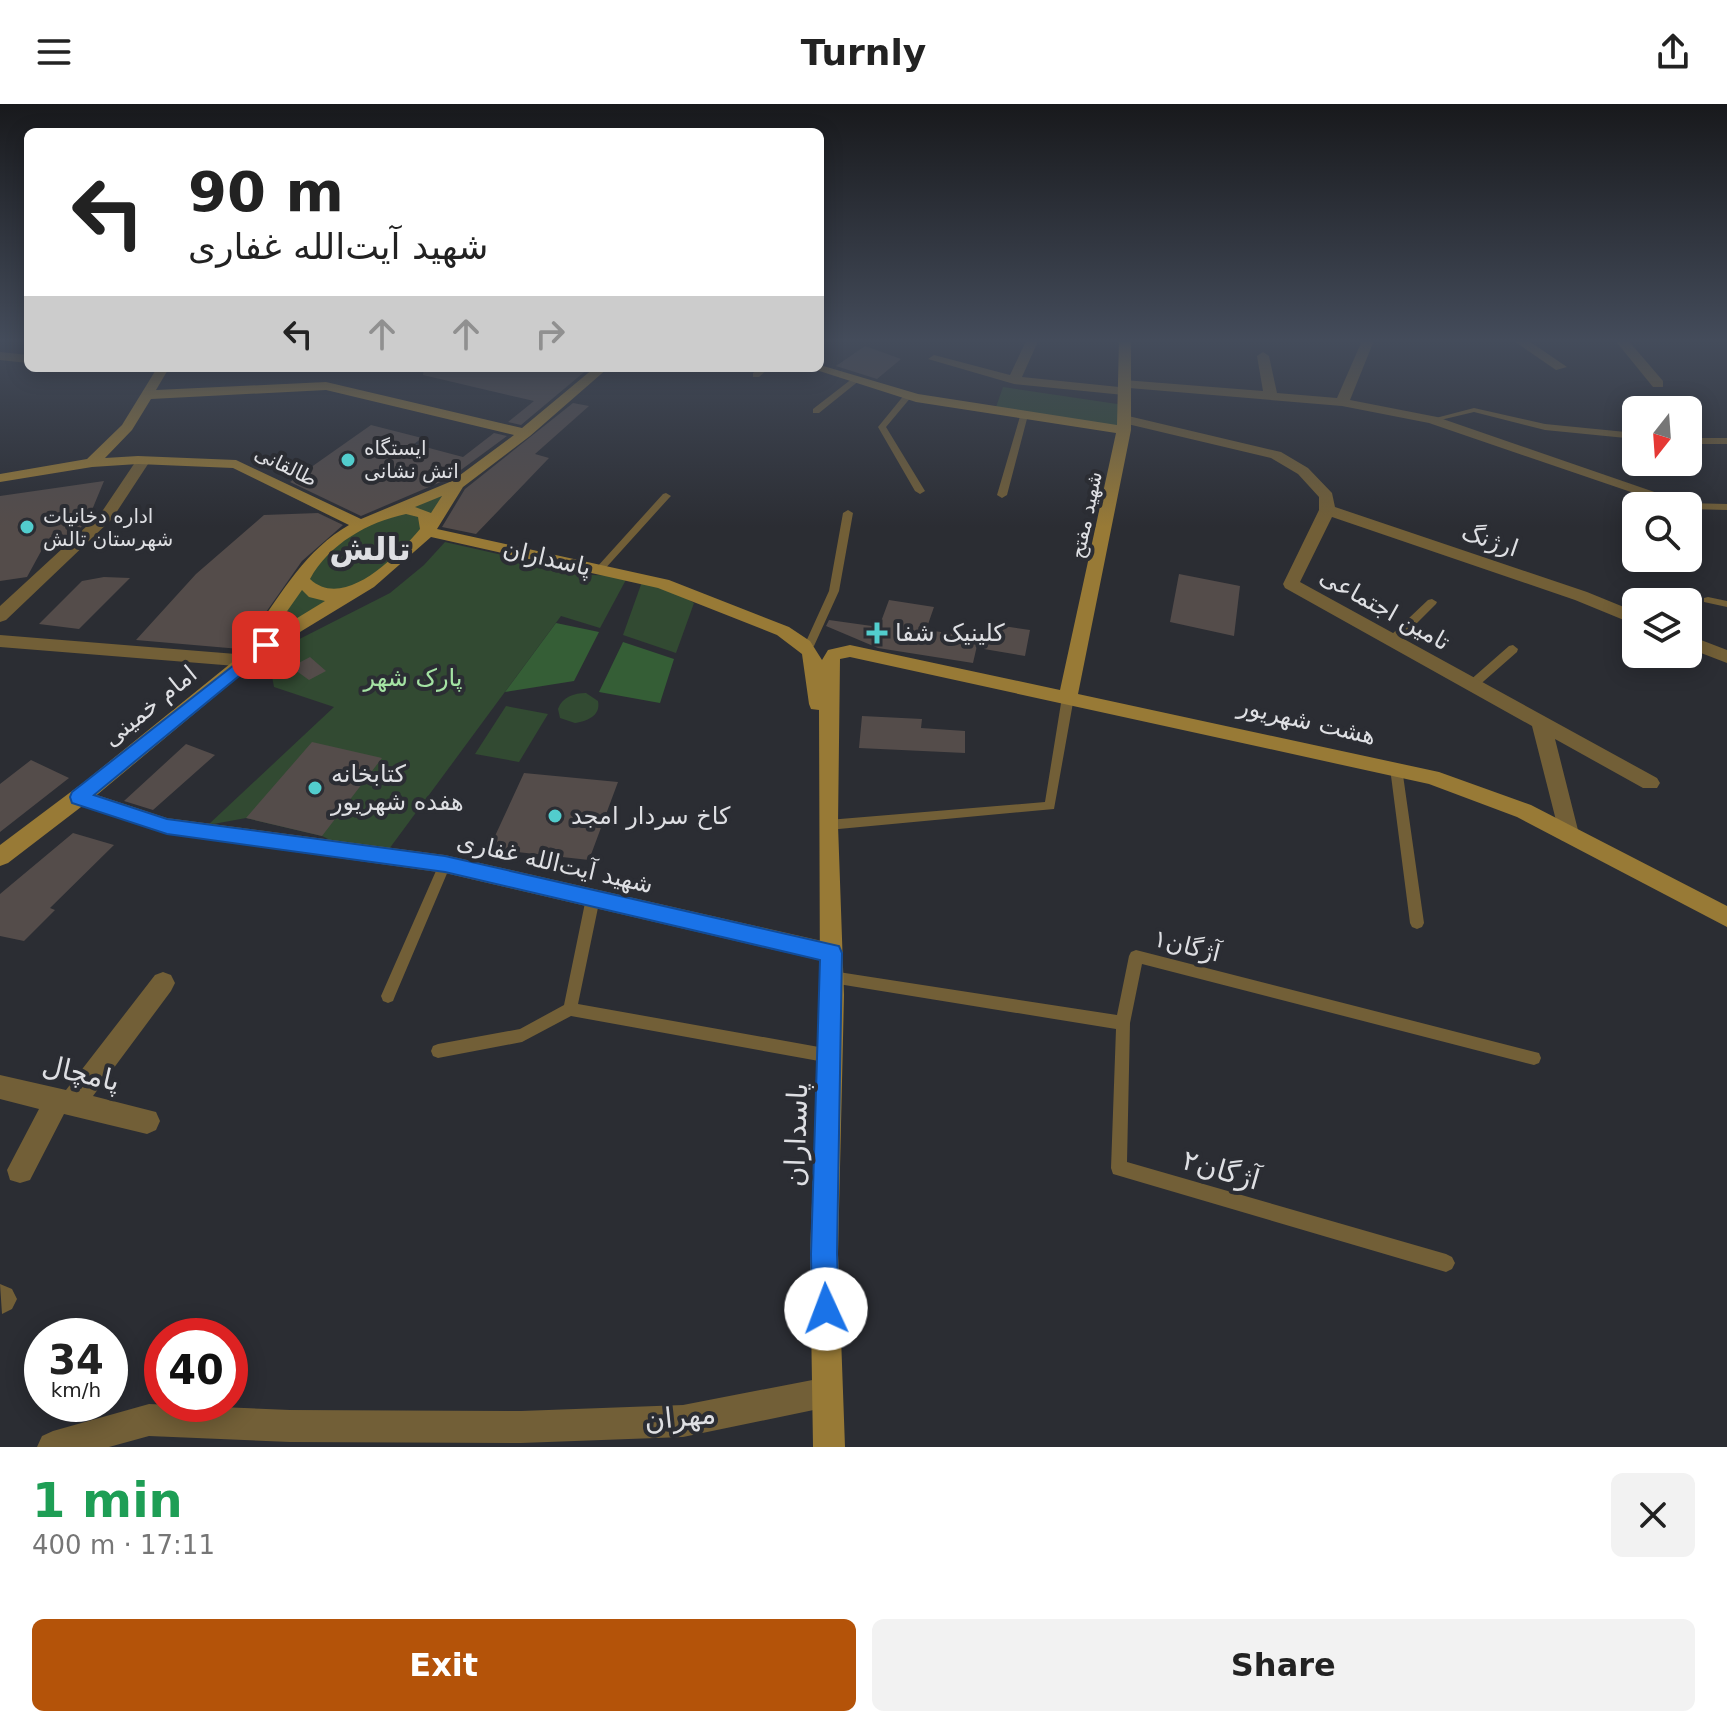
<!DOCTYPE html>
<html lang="en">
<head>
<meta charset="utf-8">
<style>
	:root { --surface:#fff; --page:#f2f2f2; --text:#222; --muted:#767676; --accent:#b45309 }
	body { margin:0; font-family:"DejaVu Sans","Noto Naskh Arabic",sans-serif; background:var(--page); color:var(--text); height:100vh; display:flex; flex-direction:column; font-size:30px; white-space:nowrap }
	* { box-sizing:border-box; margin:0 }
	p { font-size:26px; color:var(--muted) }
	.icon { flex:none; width:44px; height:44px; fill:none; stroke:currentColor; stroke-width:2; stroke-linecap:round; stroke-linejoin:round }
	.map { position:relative; height:1343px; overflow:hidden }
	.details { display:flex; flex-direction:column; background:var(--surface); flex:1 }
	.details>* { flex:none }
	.guide { position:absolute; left:24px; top:24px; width:800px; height:244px; border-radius:12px; box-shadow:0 4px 20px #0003; background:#fff; color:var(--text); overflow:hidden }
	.needle { width:52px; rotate:197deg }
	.fabs { position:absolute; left:1622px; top:292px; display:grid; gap:16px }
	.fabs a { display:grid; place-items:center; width:80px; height:80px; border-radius:12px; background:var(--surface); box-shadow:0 4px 20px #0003; font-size:40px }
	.speed { position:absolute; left:24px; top:1214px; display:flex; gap:16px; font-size:40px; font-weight:700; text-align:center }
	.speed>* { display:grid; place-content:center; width:104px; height:104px; border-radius:50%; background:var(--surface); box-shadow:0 4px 20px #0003; line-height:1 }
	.speed small { font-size:20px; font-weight:400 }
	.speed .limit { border:12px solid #d22; background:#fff; color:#111 }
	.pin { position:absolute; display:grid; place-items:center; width:68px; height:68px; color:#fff; margin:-34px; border-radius:16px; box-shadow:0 4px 12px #0006 }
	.me { position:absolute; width:88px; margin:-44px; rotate:358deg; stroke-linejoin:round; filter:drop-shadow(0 0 6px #0008) }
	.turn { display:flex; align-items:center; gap:28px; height:168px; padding:0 32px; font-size:36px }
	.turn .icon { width:104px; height:104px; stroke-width:2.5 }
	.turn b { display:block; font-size:56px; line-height:68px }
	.lanes { display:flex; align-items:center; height:76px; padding:0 32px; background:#0003; justify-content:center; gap:40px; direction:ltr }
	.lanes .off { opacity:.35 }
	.round { display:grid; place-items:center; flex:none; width:84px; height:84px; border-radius:12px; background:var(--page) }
	.head { display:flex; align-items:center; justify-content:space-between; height:136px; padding:0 32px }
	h1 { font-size:48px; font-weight:600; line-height:60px; color:#1e9e55 }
	.action { display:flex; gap:16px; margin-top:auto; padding:16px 32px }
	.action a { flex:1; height:92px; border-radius:12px; background:var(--accent); color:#fff; font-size:32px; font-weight:600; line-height:92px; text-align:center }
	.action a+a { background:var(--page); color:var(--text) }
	header { display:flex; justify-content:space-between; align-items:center; height:104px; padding:0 32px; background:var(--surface); font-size:36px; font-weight:600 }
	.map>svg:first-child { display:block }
	.green { fill:#324a32 }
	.forest { fill:#355e36 }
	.building { fill:#544c4a }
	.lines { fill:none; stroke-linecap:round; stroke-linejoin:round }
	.lane { fill:#725f37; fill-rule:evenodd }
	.street { fill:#725f37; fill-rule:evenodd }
	.secondary { fill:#987a36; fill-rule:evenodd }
	.route { fill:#1a73e8; stroke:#114b97; stroke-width:2 }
	.poi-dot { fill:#52cdcd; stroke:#2b2d33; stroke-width:3 }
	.labels { text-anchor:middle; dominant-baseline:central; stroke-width:8; stroke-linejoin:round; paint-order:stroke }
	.far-poi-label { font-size:20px; fill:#dedfe3; stroke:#2b2d33; text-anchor:start }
	.far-street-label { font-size:20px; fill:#dedfe3; stroke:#2b2d33 }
	.street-label { font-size:24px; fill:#dedfe3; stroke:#2b2d33 }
	.poi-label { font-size:24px; fill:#dedfe3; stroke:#2b2d33; text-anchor:start }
	.park-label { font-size:24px; fill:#a4e3a3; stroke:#2b2d33 }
	.near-street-label { font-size:28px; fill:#dedfe3; stroke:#2b2d33 }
	.district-label { font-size:32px; font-weight:bold; fill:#dedfe3; stroke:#2b2d33 }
</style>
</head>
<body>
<header><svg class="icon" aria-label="menu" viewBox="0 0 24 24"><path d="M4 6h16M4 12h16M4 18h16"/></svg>Turnly<svg class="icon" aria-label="share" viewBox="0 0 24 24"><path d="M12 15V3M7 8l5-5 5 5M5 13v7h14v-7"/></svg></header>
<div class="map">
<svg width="1727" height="1343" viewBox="0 0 1727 1343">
	<rect width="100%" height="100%" fill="#2b2d33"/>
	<!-- green -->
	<path class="green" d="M1003 283 1124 301 1123 326 995 306Z
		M456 381 427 427 356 485 256 540 301 476 358 419Z
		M445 438 591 471 628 472 600 524 561 512 378 760 322 732 246 714 208 721 334 603 274 583 268 551 390 489 424 461Z
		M643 475 663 480 694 499 676 549 623 531Z
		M586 589 598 597C601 612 587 617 575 619L560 614 558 605C562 593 574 589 586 589Z
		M506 602 548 610 519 658 475 650Z"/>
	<!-- forest -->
	<path class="forest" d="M556 519 599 528 574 577 505 588Z
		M623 538 674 555 660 599 599 588Z"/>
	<!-- building -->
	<path class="building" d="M865 242 901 255 877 275 836 262Z
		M424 264H589L521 321 508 318 534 297 423 271Z
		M573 299 589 302 535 350 549 354 476 430 442 423 465 385Z
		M371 321 422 334 414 340 463 353 494 329 507 332 450 374 361 412 290 378Z
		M104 377 87 418 66 437 45 440 27 473 0 477V392Z
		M318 409 343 421 302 457 240 545 136 536 196 470 264 411Z
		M1179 470 1240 482 1234 532 1170 518Z
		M104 473 130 474 79 525 39 520 82 477Z
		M889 496 934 503 926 526 979 533 973 559 878 544 826 522 829 516 879 523Z
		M990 520 1030 526 1025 552 984 545Z
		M310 553 326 567 309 576 291 563Z
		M862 612 922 615 921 624 965 627V649L859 644Z
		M312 638 382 654 322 732 246 714Z
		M186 640 215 651 153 706 124 697Z
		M31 656 69 674 0 728V680Z
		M524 669 618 678 589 756 489 745Z
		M73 729 114 741 50 804 55 806 24 837 0 832V790Z"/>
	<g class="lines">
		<!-- lane -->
		<path class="lane" d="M1356 235H1365L1371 239 1364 241Z
			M760 264H769L759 273H753V269Z
			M853 274 860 276 819 309H813V305Z
			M905 290 912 292 886 323 925 387 920 390 915 387 878 323Z
			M1474 304 1545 320 1636 329V335L1545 326 1474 308 1432 318 1428 316Z
			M1021 309 1028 311 1007 391 1002 394 997 391Z
			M1688 334H1727V340H1688Z
			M666 389 671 392 669 394 603 467H597V463L663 390Z
			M1687 399 1727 400V406L1688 405V402H1682Z
			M848 406 853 409 839 487 814 542 809 546 805 545 804 542 829 487 843 409Z
			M1708 493 1727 497V503L1704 498V494Z
			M1432 495 1437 498 1436 500 1397 539H1389L1388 536 1389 533 1428 496Z
			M1513 541 1518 545 1517 548 1476 584H1468L1466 581 1468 578 1509 542Z
			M1068 589 1074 593 1054 705 828 726 824 725 822 721 824 717 828 716 1045 698 1062 593Z
			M1396 659 1402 664 1424 819 1422 823 1417 825 1412 823 1410 819 1390 664Z
			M445 755 450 756 451 760 395 892 393 897 388 899 383 897 381 892 439 760 440 756Z
			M593 788 598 790 600 794 578 900 830 945 835 947 837 952 835 957 830 959 571 912 522 938 438 954 433 952 431 947 433 942 438 940 520 925 564 901 586 794 588 790Z
			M1136 846 1539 949 1541 954 1539 959 1534 961 1142 860 1130 919 1127 1058 1446 1150 1452 1153 1455 1159 1452 1165 1446 1168 1113 1070 1111 1064 1116 925 832 879 827 877 825 873 827 869 832 867 1117 911 1129 852 1131 848Z"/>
		<!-- street -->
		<path class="street" d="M1027 235H1039L1022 273 1119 283V277L1124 276 1263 287 1257 252 1263 248 1269 252 1277 289 1337 294 1361 239 1371 236 1373 239 1350 296 1437 313 1695 402 1688 406V402H1672L1429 319 1342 302 1129 284V290L1124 291 1014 280 928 255 934 251 1010 271Z
			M1511 235H1526L1567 263 1556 266Z
			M1614 235H1627L1663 277V283H1653Z
			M0 248 28 251V259L0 256Z
			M1124 311 1281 348 1308 364 1332 389 1335 403 1587 488 1636 508V521L1575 496 1332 413 1300 478 1657 674 1660 679 1657 684H1643L1555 635 1579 730 1575 736 1568 738 1561 736 1532 622 1285 484 1283 480 1319 406V393L1298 370 1271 354 1119 318V312Z
			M143 353 150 357 112 415 6 516 0 518V502L101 409 138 354Z
			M0 531 236 550 245 556 236 562 0 543Z
			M1688 531 1727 546V559L1688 544Z
			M79 685 167 714 445 751 831 839 839 842 843 849 839 856 831 859 445 769 167 730 72 699 69 693 72 687Z
			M163 868 171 871 175 879 171 887 93 992 156 1008 160 1017 156 1026 147 1030 64 1010 30 1076 20 1079 10 1076 7 1066 39 1005 0 995V971L66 986 155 871Z
			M0 1180 12 1185 17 1195 12 1205 2 1210Z
			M828 1273 839 1277 843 1288 839 1299 828 1303 683 1333 521 1339 290 1338 149 1332 109 1343H37L42 1332 53 1327 149 1300 290 1306 521 1307 683 1301Z"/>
		<!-- secondary -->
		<path class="secondary" d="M1119 235H1131V326L1078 590 1439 668 1531 701 1727 802V823L1517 713 1429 680 850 553 840 555 838 721 844 891 838 1150 845 1343H813L810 1150 820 891 819 606 811 605 809 600 802 550 777 531 658 484 431 433 374 483 272 545 98 690 8 759 0 762V741L84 678 246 547 243 543 246 539C277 497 303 447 349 421L233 364 138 360 92 363 0 378V370L87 355 122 321 157 264H169L156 286 326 278 522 324 594 264H608L530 332 463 383 437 425 669 476 789 523 810 537 822 556 828 546 850 541 1060 586 1116 329 916 298 810 264H820V261L918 290 1117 321ZM326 286 514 331 452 377 361 415 236 356 138 352 105 354 132 326 151 295ZM442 392 431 409 415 403ZM406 410 418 413 420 425C397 452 344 507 310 475 329 440 368 418 406 410ZM302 486 309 493 325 497 271 530Z"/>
	</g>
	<!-- sky -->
	<linearGradient id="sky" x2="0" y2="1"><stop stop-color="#18191c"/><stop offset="0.56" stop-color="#444c5b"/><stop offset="1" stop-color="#444c5b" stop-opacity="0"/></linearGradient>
	<rect width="1727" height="423" fill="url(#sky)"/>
	<!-- route -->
	<path class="route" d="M266 536 272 537V545L94 691 167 715 445 752 839 842 842 849 837 1150 839 1205 835 1215 826 1219 816 1215 812 1205 811 1150 820 856 445 768 167 730 72 699 70 693 72 688Z"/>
	<!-- markers -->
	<g class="poi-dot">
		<circle cx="348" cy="356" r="8"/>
		<circle cx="27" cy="423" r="8"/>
		<path d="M873 517h8v8h8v8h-8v8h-8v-8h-8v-8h8z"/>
		<circle cx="315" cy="684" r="8"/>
		<circle cx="555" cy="712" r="8"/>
	</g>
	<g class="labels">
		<!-- far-poi labels -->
		<g class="far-poi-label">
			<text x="364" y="344">ایستگاه<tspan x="364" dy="23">اتش نشانی</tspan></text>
			<text x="43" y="412">اداره دخانیات<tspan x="43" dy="23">شهرستان تالش</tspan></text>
		</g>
		<!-- far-street labels -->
		<g class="far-street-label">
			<text transform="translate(286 362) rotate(26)">طالقانی</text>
			<text transform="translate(1086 411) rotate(-78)">شهید مفتح</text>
		</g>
		<!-- street labels -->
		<g class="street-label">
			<text transform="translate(1490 436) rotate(19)">ارژنگ</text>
			<text transform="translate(547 454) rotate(13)">پاسداران</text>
			<text transform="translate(1385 505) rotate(29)">تامین اجتماعی</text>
			<text transform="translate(150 602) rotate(-39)">امام خمینی</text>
			<text transform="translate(1307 617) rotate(13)">هشت شهریور</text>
			<text transform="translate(555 759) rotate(13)">شهید آیت‌الله غفاری</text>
			<text transform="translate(1187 842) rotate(14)">۱آژگان</text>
		</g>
		<!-- poi labels -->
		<g class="poi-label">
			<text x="895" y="529">کلینیک شفا</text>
			<text x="331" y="670">کتابخانه<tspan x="331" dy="28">هفده شهریور</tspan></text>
			<text x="571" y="712">کاخ سردار امجد</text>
		</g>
		<!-- park labels -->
		<g class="park-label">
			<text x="413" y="574">پارک شهر</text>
		</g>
		<!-- near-street labels -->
		<g class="near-street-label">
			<text transform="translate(81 969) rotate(13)">پامچال</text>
			<text transform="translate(796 1031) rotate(-88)">پاسداران</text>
			<text transform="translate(1221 1066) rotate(16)">۲آژگان</text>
			<text transform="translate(680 1313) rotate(-6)">مهران</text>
		</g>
		<!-- district labels -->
		<g class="district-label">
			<text x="370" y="445">تالش</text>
		</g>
	</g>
</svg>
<div class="fabs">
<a><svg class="needle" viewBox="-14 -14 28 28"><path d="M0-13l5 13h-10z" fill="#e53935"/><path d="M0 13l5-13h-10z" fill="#767676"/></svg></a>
<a><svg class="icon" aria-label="search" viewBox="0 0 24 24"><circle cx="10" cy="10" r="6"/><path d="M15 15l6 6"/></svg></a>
<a><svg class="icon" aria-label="layers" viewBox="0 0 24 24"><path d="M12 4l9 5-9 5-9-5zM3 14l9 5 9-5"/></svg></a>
</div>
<div class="speed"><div>34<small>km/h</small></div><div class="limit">40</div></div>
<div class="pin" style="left:266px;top:541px;background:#d93025"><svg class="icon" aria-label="arrive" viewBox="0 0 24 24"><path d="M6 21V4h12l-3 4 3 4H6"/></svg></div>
<svg class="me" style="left:826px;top:1205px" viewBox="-20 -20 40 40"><circle r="19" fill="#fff"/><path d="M0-13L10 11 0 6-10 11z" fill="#1a73e8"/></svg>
<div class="guide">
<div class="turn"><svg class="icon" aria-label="left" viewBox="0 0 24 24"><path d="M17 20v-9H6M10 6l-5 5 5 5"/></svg><div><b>90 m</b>شهید آیت‌الله غفاری</div></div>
<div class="lanes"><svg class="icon" aria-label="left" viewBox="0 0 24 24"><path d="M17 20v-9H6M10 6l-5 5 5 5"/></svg><svg class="icon off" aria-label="ahead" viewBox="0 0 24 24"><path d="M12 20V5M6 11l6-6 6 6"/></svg><svg class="icon off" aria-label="ahead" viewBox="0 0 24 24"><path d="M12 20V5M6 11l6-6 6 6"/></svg><svg class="icon off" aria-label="right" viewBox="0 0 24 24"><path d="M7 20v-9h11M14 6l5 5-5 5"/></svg></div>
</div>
</div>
<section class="details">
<div class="head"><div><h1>1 min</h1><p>400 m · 17:11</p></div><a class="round"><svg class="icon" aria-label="close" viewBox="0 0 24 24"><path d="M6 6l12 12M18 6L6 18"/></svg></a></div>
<div class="action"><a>Exit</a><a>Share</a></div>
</section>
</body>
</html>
